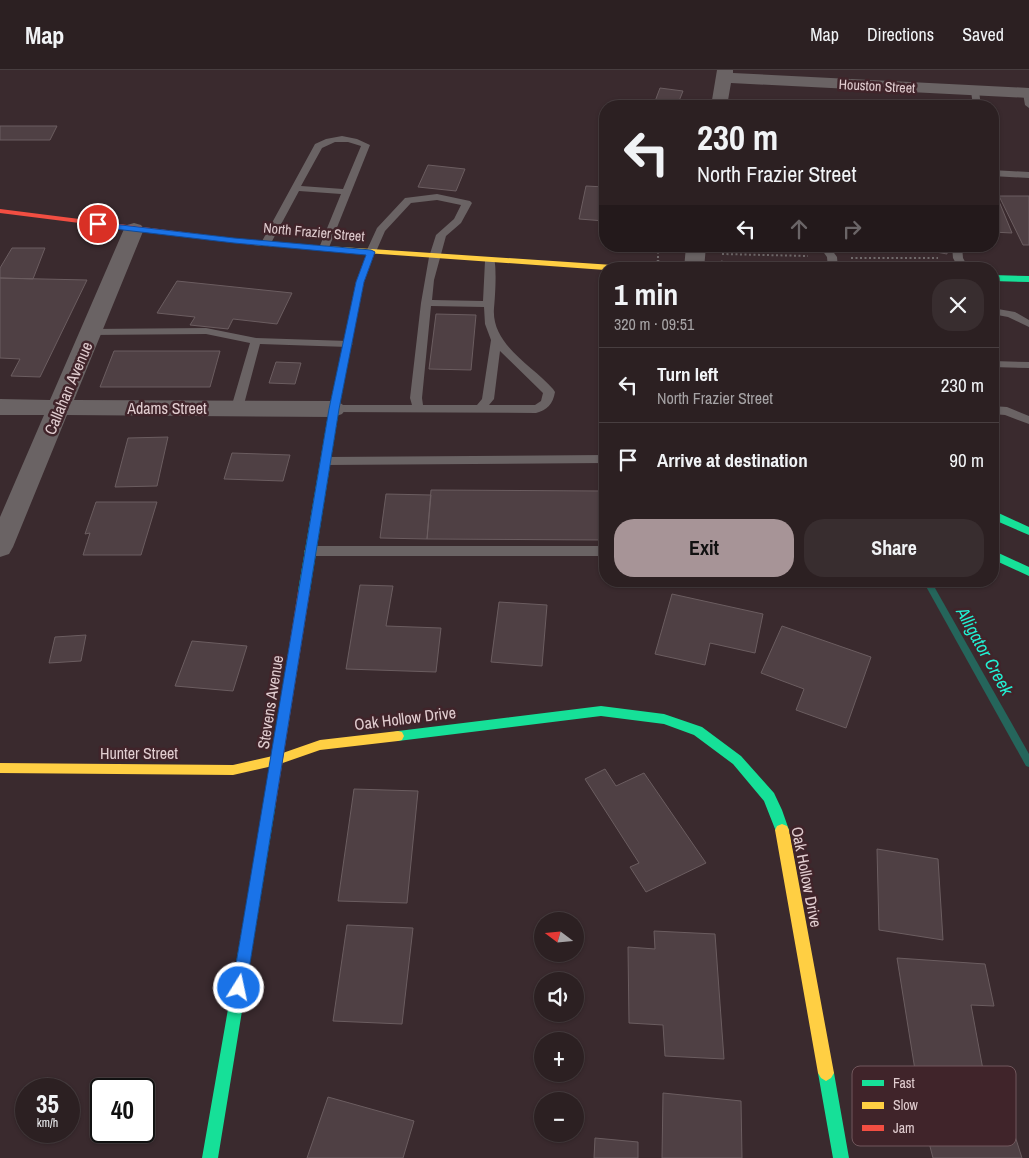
<!DOCTYPE html>
<html lang="en">
<head>
<meta charset="utf-8">
<style>
	:root { --surface:#2c2022; --page:#382d2f; --text:#f1f3f6; --muted:#a6a3a5; --line:#483e40; --accent:#a79497 }
	body { margin:0; font-family:"Archivo Narrow",sans-serif; background:var(--page); color:var(--text); height:100vh; display:flex; flex-direction:column; font-size:19px; white-space:nowrap }
	* { box-sizing:border-box; margin:0 }
	p { font-size:16px; color:var(--muted) }
	.icon { flex:none; width:28px; height:28px; fill:none; stroke:currentColor; stroke-width:2; stroke-linecap:round; stroke-linejoin:round }
	.map { position:relative; flex:1; overflow:hidden }
	.side { position:absolute; left:599px; top:192px; width:400px; height:325px; display:flex; flex-direction:column; background:var(--surface); border-radius:20px; box-shadow:0 1px 4px #0004,0 0 0 1px var(--line) }
	.side>* { flex:none }
	.guide { position:absolute; left:599px; top:30px; width:400px; height:152px; border-radius:20px; box-shadow:0 1px 4px #0004,0 0 0 1px var(--line); background:#2c2022; color:var(--text); overflow:hidden }
	.needle { width:32px; rotate:286deg }
	.fabs { position:absolute; left:534px; top:842px; display:grid; gap:10px }
	.fabs a { display:grid; place-items:center; width:50px; height:50px; border-radius:50%; background:var(--surface); box-shadow:0 1px 4px #0004,0 0 0 1px var(--line); font-size:25px }
	.speed { position:absolute; left:15px; top:1008px; display:flex; gap:10px; font-size:25px; font-weight:700; text-align:center }
	.speed>* { display:grid; place-content:center; width:65px; height:65px; border-radius:50%; background:var(--surface); box-shadow:0 1px 4px #0004,0 0 0 1px var(--line); line-height:1 }
	.speed small { font-size:12px; font-weight:400 }
	.speed .limit { border:2px solid #111; border-radius:8px; background:#fff; color:#111 }
	.pin { position:absolute; display:grid; place-items:center; width:42px; height:42px; color:#fff; margin:-21px; border:2px solid #fff; border-radius:50%; box-shadow:0 1px 5px #0007 }
	.me { position:absolute; width:55px; margin:-28px; rotate:10deg; stroke-linejoin:round; filter:drop-shadow(0 0 4px #0008) }
	.turn { display:flex; align-items:center; gap:18px; height:105px; padding:0 15px; font-size:22px }
	.turn .icon { width:65px; height:65px; stroke-width:2.5 }
	.turn b { display:block; font-size:35px; line-height:42px }
	.lanes { display:flex; align-items:center; height:48px; padding:0 15px; background:#0003; justify-content:center; gap:25px; direction:ltr }
	.lanes .off { opacity:.35 }
	.round { display:grid; place-items:center; flex:none; width:52px; height:52px; border-radius:20px; background:var(--page) }
	.headline { display:flex; align-items:center; justify-content:space-between; height:85px; padding:0 15px }
	h1 { font-size:30px; font-weight:700; line-height:38px }
	.action { display:flex; gap:10px; margin-top:auto; padding:10px 15px }
	.action a { flex:1; height:58px; border-radius:20px; background:var(--accent); color:#111; font-size:20px; font-weight:700; line-height:58px; text-align:center }
	.action a+a { background:var(--page); color:var(--text) }
	ul { padding:0; list-style:none }
	li { display:flex; align-items:center; gap:15px; height:75px; padding:0 15px; border-top:1px solid var(--line) }
	li div { flex:1 }
	li b { display:block; font-size:19px }
	li em { font-style:normal }
	header { display:flex; align-items:center; gap:30px; box-sizing:border-box; height:70px; padding:0 25px; background:var(--surface); border-bottom:1px solid var(--line) }
	header strong { font-size:24px }
	nav { display:flex; gap:28px; margin-inline-start:auto; font-size:18px }
	.map>svg:first-child { display:block }
	.lines { fill:none; stroke-linecap:round; stroke-linejoin:round }
	.stream { fill:#25655b; fill-rule:evenodd }
	.building { fill:#4f4044; stroke:#6b5d60 }
	.path-far1 { stroke:#716a6b; stroke-width:2; stroke-dasharray:2 2.5; stroke-linecap:butt }
	.path { stroke:#716a6b; stroke-width:2.5; stroke-dasharray:2 3; stroke-linecap:butt }
	.lane { fill:#6a6364; fill-rule:evenodd }
	.street { fill:#6a6364; fill-rule:evenodd }
	.fast { fill:#16e098; fill-rule:evenodd }
	.slow { fill:#ffcf43; fill-rule:evenodd }
	.jam { fill:#f24e42; fill-rule:evenodd }
	.route { fill:#1a73e8; stroke:#114b97 }
	.labels { text-anchor:middle; dominant-baseline:central; stroke-width:5; stroke-linejoin:round; paint-order:stroke }
	.far-street-label { font-size:14px; fill:#e1cdd0; stroke:#40242a }
	.street-label { font-size:16px; fill:#e1cdd0; stroke:#40242a }
	.water-label { font-size:18px; font-style:italic; fill:#22f0d3; stroke:#40242a }
	.key { fill:#40242a; stroke:#70575c; stroke-width:1 }
	.key-label { font-size:14px; fill:#e1cdd0 }
</style>
</head>
<body>
<header>
<strong>Map</strong>
<nav><a>Map</a><a>Directions</a><a>Saved</a></nav>
</header>
<div class="map">
<svg width="1029" height="1088" viewBox="0 0 1029 1088">
	<rect width="100%" height="100%" fill="#3a2a2e"/>
	<g class="lines">
		<!-- stream -->
		<path class="stream" d="M923 511H931L1029 684V697L1026 696Z"/>
	</g>
	<!-- building -->
	<path class="building" d="M660 18 683 21 677 36 654 34Z
		M0 56H57L50 70H0Z
		M428 95 465 99 456 121 418 117Z
		M586 116 605 117V151L579 149Z
		M992 124H996L1012 163 992 162Z
		M999 126H1029V175H1023Z
		M914 176H947V184L914 178Z
		M12 178H45L33 209 0 208V198Z
		M0 208 87 210 40 307 11 306 20 289 0 288Z
		M177 211 292 223 277 254 233 249 228 259 190 255 195 247 157 243Z
		M436 244 476 245 471 300 429 299Z
		M114 281H220L210 317H100Z
		M276 292 301 293 295 314 269 313Z
		M168 367 157 416 115 417 128 368Z
		M232 383 290 385 283 411 224 409Z
		M431 420 605 421V470L427 469Z
		M386 424 431 425 427 469 380 468Z
		M96 432H157L141 485H83L90 463 85 464Z
		M360 515 393 516 386 556 441 558 436 602 346 599Z
		M672 524 763 544 755 583 710 573 705 595 655 584Z
		M499 532 547 535 542 596 491 592Z
		M782 556 871 587 846 658 796 640 804 619 761 603Z
		M86 565 81 591 49 593 55 567Z
		M192 571 247 576 233 621 175 616Z
		M605 699 616 716 644 703 706 793 646 822 630 797 639 793 585 709Z
		M354 719 418 721 407 833 338 831Z
		M877 779 938 789 943 870 879 860Z
		M347 855 413 858 402 954 333 951Z
		M654 861 715 864 724 989 665 986 663 955 629 953 628 877 655 879Z
		M897 888 985 894 994 936 971 935 984 1005 915 1000Z
		M663 1023 741 1031 742 1088H662Z
		M328 1027 414 1051 403 1088H307Z
		M1007 1041 1022 1088H933L922 1046Z
		M595 1068 638 1072V1088H594Z"/>
	<g class="lines">
		<!-- path-far1 -->
		<path class="path-far1" d="M640 176 658 177 670 182
			M658 177V191
			M722 184 808 186
			M851 188H938"/>
		<!-- path -->
		<path class="path" d="M658 190V199
			M721 191 726 199"/>
		<!-- lane -->
		<path class="lane" d="M975 18 979 21 981 36H973L971 21Z
			M1027 20 1029 21V38L1025 35 1023 23Z
			M342 66 357 69 370 75 328 180 324 181 319 178 341 124 299 121 271 173 266 176 262 175 261 173 315 74 326 69ZM335 72H348L361 76 343 119 301 116 322 78Z
			M992 100 1029 102V108L992 106Z
			M437 124 470 131 472 133 461 153 446 166 434 210 432 230 483 231 485 191 490 188 494 189C497 197 495 229 494 238 491 275 532 295 553 319L555 322C553 334 547 340 536 343L330 342 328 339 330 336 334 335H412L410 328 421 233 429 187 436 165 454 149 461 135 437 130 411 133 385 161 375 184H367L366 182 377 158 405 128ZM431 236 484 237 485 254 491 270 482 329 477 335H423L422 328ZM500 281 543 323 541 331 535 335H489L494 329Z
			M819 176H829L837 187 838 199H828L827 187Z
			M952 176H962L963 188 969 199H959L953 188Z
			M992 238 1015 242 1029 250V257L1008 247 992 244Z
			M206 258 256 268 348 271 353 274 348 277 260 274 243 338 237 342 231 338 250 273 206 264 91 265 86 262 91 259Z
			M992 291 1029 292V298L992 297Z
			M992 336 1007 337 1029 346V354L1005 345 992 344Z
			M605 385V393L326 395 320 391 326 387Z
			M311 476H605V486H311L306 484 304 481 306 478Z"/>
		<!-- street -->
		<path class="street" d="M717 0H733V3L1029 18V28L731 13 727 36H711Z
			M134 153 141 155 144 159 74 330 334 331 342 334 346 339 342 344 334 347 67 345 13 477 9 484 0 487V447L44 345H0V329L50 330 124 159 127 155Z
			M686 176H706L704 199H684Z"/>
		<!-- fast -->
		<path class="fast" d="M992 205 1029 206V212L992 211Z
			M348 268 352 271 339 339 310 521 304 525 298 521 329 339 344 271Z
			M992 440 1029 457V465L992 449Z
			M992 480 1029 497V506L992 489Z
			M601 636 664 644 702 657 741 686 774 723 782 740 789 760 787 764 782 766 777 764 764 731 733 694 694 665 664 654 601 646 398 671 394 670 392 666 394 662 398 661Z
			M270 727 275 729 276 733 218 1088H202L264 733 265 729Z
			M826 995 831 998 834 1003 849 1088H833L818 1003 821 998Z"/>
		<!-- slow -->
		<path class="slow" d="M251 171 628 196 632 199 605 200 254 175 250 173Z
			M398 661 402 662 404 666 402 670 398 671 320 680 277 695 233 705 0 703V693L233 695 277 685 320 670Z
			M782 754 787 756 789 760 834 1003 831 1008 826 1011 821 1008 818 1003 775 760 777 756Z"/>
		<!-- jam -->
		<path class="jam" d="M0 139 254 171 258 173 254 175 0 143Z
			M368 180 375 182 364 212 352 271 348 274 344 271 356 212Z
			M304 517 310 521 276 733 275 737 270 739 265 737 264 733 298 521Z"/>
	</g>
	<!-- route -->
	<path class="route" d="M95 152 234 168 371 180 375 182 364 212 339 339 246 918 244 923 239 925 234 923 232 918 329 339 356 212 366 185 234 173 98 157 94 154Z"/>
	<g class="labels">
		<!-- far-street labels -->
		<g class="far-street-label">
			<text transform="translate(877 16) rotate(3)">Houston Street</text>
			<text transform="translate(314 162) rotate(5)">North Frazier Street</text>
		</g>
		<!-- street labels -->
		<g class="street-label">
			<text transform="translate(68 318) rotate(-67)">Callahan Avenue</text>
			<text x="167" y="338">Adams Street</text>
			<text transform="translate(270 632) rotate(-81)">Stevens Avenue</text>
			<text transform="translate(405 648) rotate(-7)">Oak Hollow Drive</text>
			<text x="139" y="683">Hunter Street</text>
			<text transform="translate(807 807) rotate(79)">Oak Hollow Drive</text>
		</g>
		<!-- water labels -->
		<g class="water-label">
			<text transform="translate(985 581) rotate(61)">Alligator Creek</text>
		</g>
	</g>
	<!-- legend -->
	<rect x="852" y="996" width="164" height="80" rx="8" class="key"/>
	<rect x="862" y="1010" width="22" height="6" fill="#16e098"/>
	<rect x="862" y="1032" width="22" height="7" fill="#ffcf43"/>
	<rect x="862" y="1055" width="22" height="6" fill="#f24e42"/>
	<g class="key-label">
		<text x="893" y="1018">Fast</text>
		<text x="893" y="1040">Slow</text>
		<text x="893" y="1063">Jam</text>
	</g>
</svg>
<div class="fabs">
<a><svg class="needle" viewBox="-14 -14 28 28"><path d="M0-13l5 13h-10z" fill="#e53935"/><path d="M0 13l5-13h-10z" fill="#a6a3a5"/></svg></a>
<a><svg class="icon" aria-label="sound" viewBox="0 0 24 24"><path d="M4 9h4l5-4v14l-5-4H4zM17 9q2 3 0 6"/></svg></a>
<a>+</a>
<a>−</a>
</div>
<div class="speed"><div>35<small>km/h</small></div><div class="limit">40</div></div>
<div class="pin" style="left:98px;top:154px;background:#d93025"><svg class="icon" aria-label="arrive" viewBox="0 0 24 24"><path d="M6 21V4h12l-3 4 3 4H6"/></svg></div>
<svg class="me" style="left:239px;top:918px" viewBox="-20 -20 40 40"><circle r="17" fill="#1a73e8" stroke="#fff" stroke-width="3"/><path d="M0-11L8 9 0 5-8 9z" fill="#fff"/></svg>
<div class="guide">
<div class="turn"><svg class="icon" aria-label="left" viewBox="0 0 24 24"><path d="M17 20v-9H6M10 6l-5 5 5 5"/></svg><div><b>230 m</b>North Frazier Street</div></div>
<div class="lanes"><svg class="icon" aria-label="left" viewBox="0 0 24 24"><path d="M17 20v-9H6M10 6l-5 5 5 5"/></svg><svg class="icon off" aria-label="ahead" viewBox="0 0 24 24"><path d="M12 20V5M6 11l6-6 6 6"/></svg><svg class="icon off" aria-label="right" viewBox="0 0 24 24"><path d="M7 20v-9h11M14 6l5 5-5 5"/></svg></div>
</div>
<section class="side">
<div class="headline"><div><h1>1 min</h1><p>320 m · 09:51</p></div><a class="round"><svg class="icon" aria-label="close" viewBox="0 0 24 24"><path d="M6 6l12 12M18 6L6 18"/></svg></a></div>
<ul>
<li><svg class="icon" aria-label="left" viewBox="0 0 24 24"><path d="M17 20v-9H6M10 6l-5 5 5 5"/></svg><div><b>Turn left</b><p>North Frazier Street</p></div><em>230 m</em></li>
<li><svg class="icon" aria-label="arrive" viewBox="0 0 24 24"><path d="M6 21V4h12l-3 4 3 4H6"/></svg><div><b>Arrive at destination</b></div><em>90 m</em></li>
</ul>
<div class="action"><a>Exit</a><a>Share</a></div>
</section>
</div>
</body>
</html>
